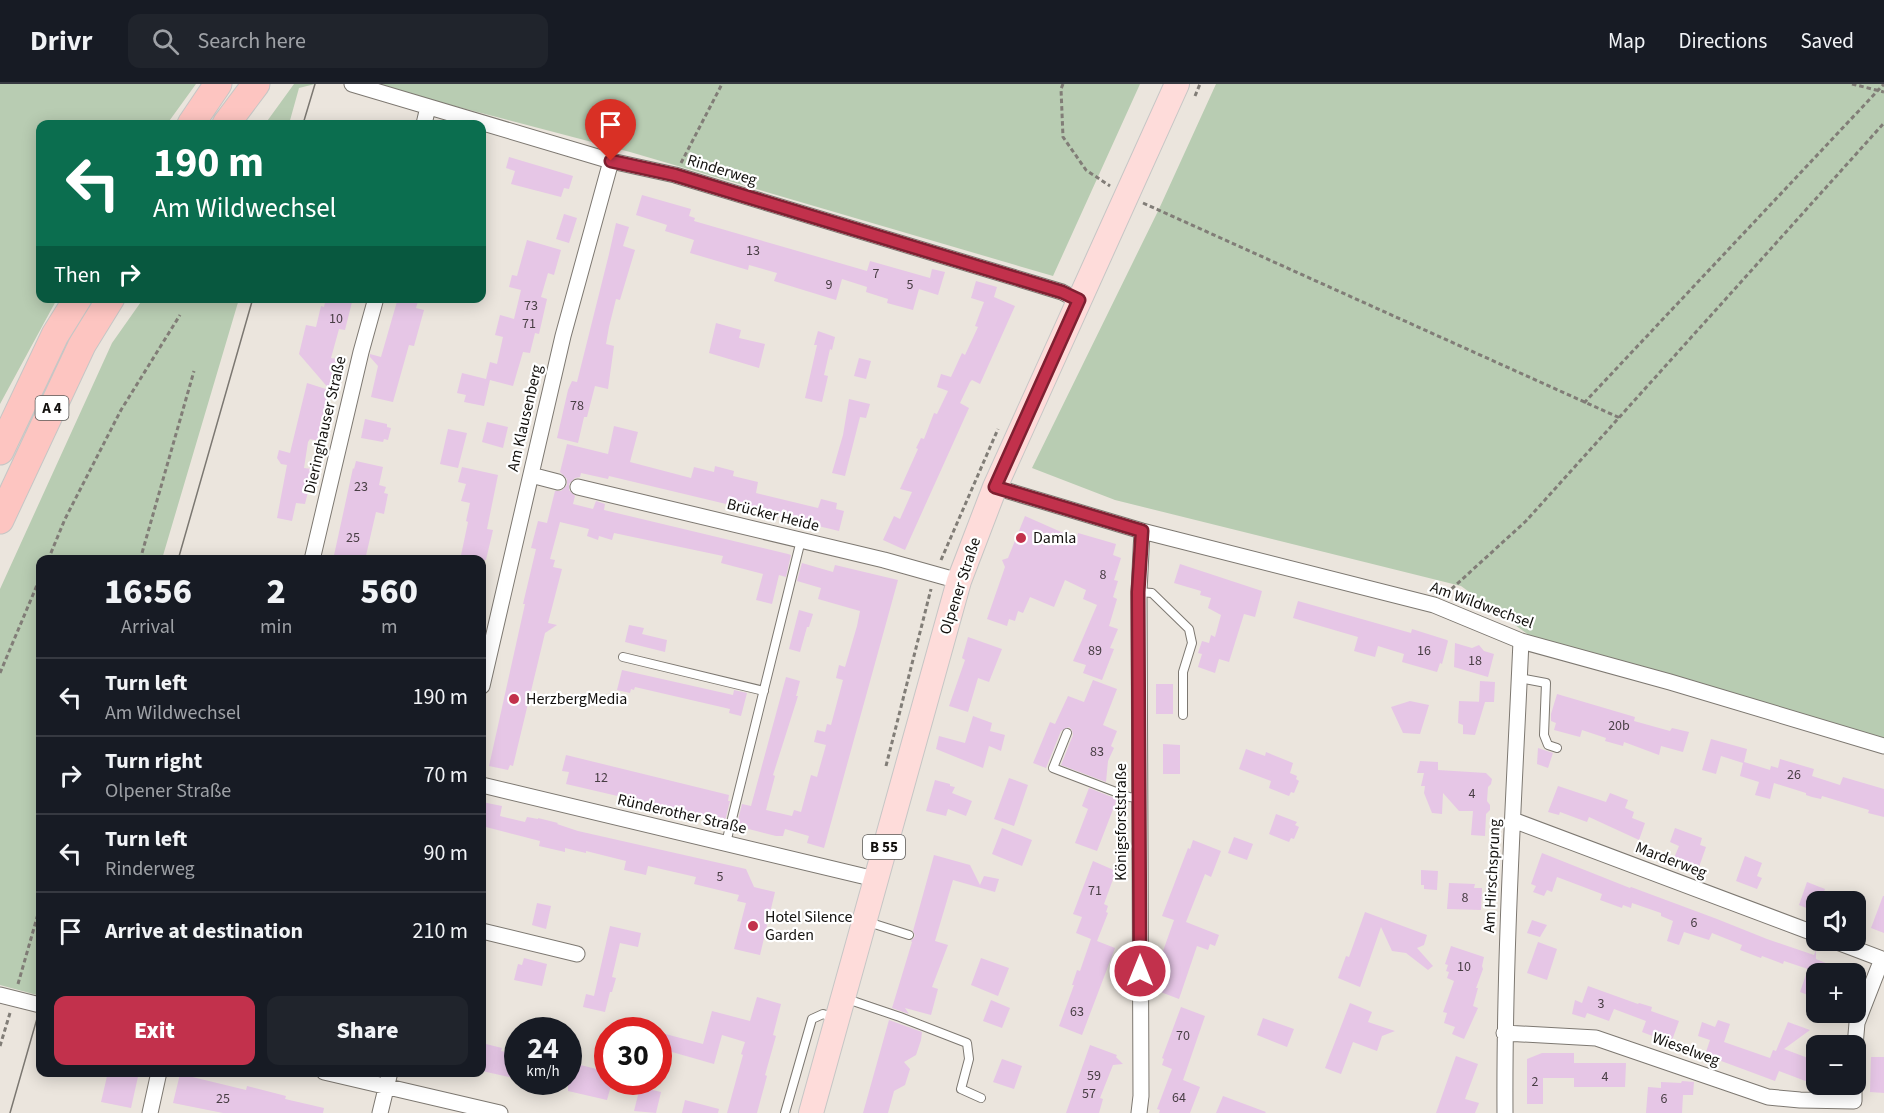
<!DOCTYPE html>
<html lang="en">
<head>
<meta charset="utf-8">
<style>
	:root { --surface:#171b24; --page:#20242c; --text:#f1f3f6; --muted:#9ea1a6; --line:#363941; --accent:#c2314c }
	body { margin:0; font-family:"Source Sans 3",sans-serif; background:var(--page); color:var(--text); height:100vh; display:flex; flex-direction:column; font-size:22px; white-space:nowrap }
	* { box-sizing:border-box; margin:0 }
	p { font-size:20px; color:var(--muted) }
	.icon { flex:none; width:33px; height:33px; fill:none; stroke:currentColor; stroke-width:2; stroke-linecap:round; stroke-linejoin:round }
	.map { position:relative; flex:1; overflow:hidden }
	.side { position:absolute; left:36px; top:471px; width:450px; height:522px; display:flex; flex-direction:column; background:var(--surface); border-radius:12px; box-shadow:0 3px 15px #0003 }
	.side>* { flex:none }
	.guide { position:absolute; left:36px; top:36px; width:450px; height:183px; border-radius:12px; box-shadow:0 3px 15px #0003; background:#0b6e4f; color:#fff; overflow:hidden }
	.buttons { position:absolute; left:1806px; top:807px; display:grid; gap:12px }
	.buttons a { display:grid; place-items:center; width:60px; height:60px; border-radius:12px; background:var(--surface); box-shadow:0 3px 15px #0003; font-size:30px }
	.speed { position:absolute; left:504px; top:933px; display:flex; gap:12px; font-size:30px; font-weight:700; text-align:center }
	.speed>* { display:grid; place-content:center; width:78px; height:78px; border-radius:50%; background:var(--surface); box-shadow:0 3px 15px #0003; line-height:1 }
	.speed small { font-size:15px; font-weight:400 }
	.speed .limit { border:9px solid #d22; background:#fff; color:#111 }
	.pin { position:absolute; display:grid; place-items:center; width:51px; height:51px; color:#fff; margin:-62px -26px; border-radius:50% 50% 50% 0; rotate:-45deg; box-shadow:0 0 6px #0007 }
	.pin .icon { rotate:45deg }
	.me { position:absolute; width:66px; margin:-33px; rotate:0deg; stroke-linejoin:round; filter:drop-shadow(0 0 4px #0008) }
	.turn { display:flex; align-items:center; gap:21px; height:126px; padding:0 18px; font-size:27px }
	.turn .icon { width:78px; height:78px; stroke-width:2.5 }
	.turn b { display:block; font-size:42px; line-height:51px }
	.then { display:flex; align-items:center; height:57px; padding:0 18px; background:#0003; gap:12px; font-size:22px }
	.eta { display:flex; justify-content:space-evenly; align-items:center; height:102px; text-align:center }
	.eta b { font-size:36px; font-weight:800; line-height:42px }
	.action { display:flex; gap:12px; margin-top:auto; padding:12px 18px }
	.action a { flex:1; height:69px; border-radius:12px; background:var(--accent); color:#fff; font-size:24px; font-weight:800; line-height:69px; text-align:center }
	.action a+a { background:var(--page); color:var(--text) }
	ul { padding:0; list-style:none }
	li { display:flex; align-items:center; gap:18px; height:78px; padding:0 18px; border-top:2px solid var(--line) }
	li div { flex:1 }
	li b { display:block; font-size:22px }
	li em { font-style:normal }
	header { display:flex; align-items:center; gap:36px; box-sizing:border-box; height:84px; padding:0 30px; background:var(--surface); border-bottom:2px solid var(--line) }
	header strong { font-size:28px }
	nav { display:flex; gap:33px; margin-inline-start:auto; font-size:21px }
	.search { width:420px; height:54px; background:var(--page); display:flex; align-items:center; gap:15px; box-sizing:border-box; padding:0 21px; border-radius:12px; color:var(--muted); font-size:22px }
	.map>svg:first-child { display:block }
	.green { fill:#b8ccb2 }
	.building { fill:#e6c6e6 }
	.lines { fill:none; stroke-linecap:round; stroke-linejoin:round }
	.lane-casing { stroke:#7d7871; stroke-width:10 }
	.street-casing { stroke:#7d7871; stroke-width:17 }
	.primary-casing { stroke:#c6c6c5; stroke-width:26 }
	.highway-casing { stroke:#c6c6c5; stroke-width:29 }
	.path { stroke:#817d77; stroke-width:3; stroke-dasharray:4.5 3; stroke-linecap:butt }
	.lane { stroke:#fff; stroke-width:8 }
	.street { stroke:#fff; stroke-width:15 }
	.primary { stroke:#fedcda; stroke-width:24 }
	.highway { stroke:#fdc5c1; stroke-width:27 }
	.tram { stroke:#7b7771; stroke-width:1.5 }
	.route-casing { stroke:#7e2031; stroke-width:15 }
	.route { stroke:#c2314c; stroke-width:10 }
	.poi-dot { fill:#c2314c; stroke:#fff; stroke-width:2 }
	.labels { text-anchor:middle; dominant-baseline:central; stroke-width:4.5; stroke-linejoin:round; paint-order:stroke }
	.number-label { font-size:14px; fill:#483e44 }
	.shield { fill:#fff; stroke:#5a5856; stroke-width:1.5 }
	.shield-label { font-size:15px; font-weight:bold; fill:#13110e }
	.street-label { font-size:16px; fill:#13110e; stroke:#fff }
	.poi-label { font-size:16px; fill:#13110e; stroke:#fff; text-anchor:start }
</style>
</head>
<body>
<header>
<strong>Drivr</strong>
<div class="search"><svg class="icon" aria-label="search" viewBox="0 0 24 24"><circle cx="10" cy="10" r="6"/><path d="M15 15l6 6"/></svg>Search here</div>
<nav><a>Map</a><a>Directions</a><a>Saved</a></nav>
</header>
<div class="map">
<svg width="1884" height="1029" viewBox="0 0 1884 1029">
	<rect width="100%" height="100%" fill="#ebe5dd"/>
	<!-- green -->
	<path class="green" d="M0 0H196L167 40H40V214L57 215 0 320Z
		M294 0H315L299 4 289 40H265Z
		M370 0H1140L1053 192 630 68Z
		M1216 0H1884V662L1537 557 1461 502 1115 416 1032 384 1159 125Z
		M143 215H239L162 475 40 476V897L37 911 0 901V505L112 259Z"/>
	<!-- building -->
	<path class="building" d="M509 73 573 92 569 105 564 104 561 113 511 100 515 87 506 84Z
		M642 111 691 125 689 132 695 134 694 137 867 187 870 177 930 194 932 185 945 188 938 211 919 205 913 226 887 219 888 215 866 208 867 203 842 195 836 216 774 197 777 189 749 181 748 186 690 169 694 156 665 147 667 141 636 131Z
		M564 130 577 134 569 159 556 155Z
		M616 139 629 143 623 162 635 166 620 216 616 215 609 243 606 260 614 262 608 305 595 302 587 333H584L578 359 557 354 568 306 572 297 577 298 609 170Z
		M527 156 561 166 554 191 548 189 541 213 547 215 539 250 535 249 530 269 523 268 513 302 490 296 484 322 464 318 466 311 457 309 462 289 486 295 490 278 497 280 503 253 495 251 500 231 514 235 521 206 509 203 512 191 517 192Z
		M976 197 997 203 994 213 1015 222 980 300 972 296 970 298 960 319 969 324 905 466 883 456 894 432 900 435 912 408 900 405 918 365 916 364 921 354 924 355 934 329 937 330 948 307 937 303 941 290 951 293 962 269 965 271 978 243 975 242 984 218 971 214Z
		M326 214H353L345 246 339 245 331 274 337 275 330 306 299 270 306 241 316 243 321 222 324 223Z
		M398 214H419L416 224 424 226 414 262 409 261 393 318 371 313 378 282 370 273V270L381 273Z
		M716 239 741 246 739 254 765 260 759 284 709 269Z
		M818 247 835 253 832 266 830 265 824 291 828 292 822 318 805 314 817 261H814Z
		M859 274 871 277 866 295 854 292Z
		M307 299 329 306 319 357 310 355 308 358 304 384 312 385 313 388 305 420 296 419 292 437 277 434 287 381 281 380 277 374 279 366 290 369Z
		M849 315 870 320 866 334 860 333 845 392 832 389 843 351Z
		M365 335 387 340V343L391 344 388 356 384 355 383 358 361 354Z
		M487 338 508 343 503 364 482 358Z
		M614 342 638 348 630 378 691 394 694 383 714 388 715 382 734 387 733 392 758 398 756 409 818 424 821 415 837 419 836 425 844 427 839 447 609 392 608 395 581 389 580 393 575 394 569 400V406L575 412 573 420 593 425 596 417 605 420 604 426 788 470 791 471 786 493 779 491 772 520 756 516 763 490 721 479 723 472 614 449 612 456 599 452 598 456 587 452 589 445 560 438 550 475 555 476 553 483 562 485 548 539 557 541 545 549 513 682 510 681 508 686 489 682 525 520H523L536 465 531 464 538 437 547 439 555 407H561L567 401V395L560 388 567 360 608 370Z
		M448 345 467 349 458 384 440 380Z
		M356 377 383 383 379 401 386 403 384 409 388 410 384 430 376 428 365 476H333L353 384 354 385Z
		M462 383 498 391 487 445 493 446 486 476H460L468 438 466 437 470 419 461 417 466 400 458 398Z
		M1025 432 1077 455 1078 449 1116 460 1113 471 1121 474 1114 496 1118 497 1113 513 1117 515 1109 542 1118 545 1110 564 1114 565 1102 596 1083 589 1086 581 1073 577 1097 521 1083 515 1086 506 1065 496 1054 523 1030 513 1023 529 1018 527 1015 537 1009 535 1007 542 987 535 1005 483 1002 476 1008 474Z
		M802 479 833 488 835 481 898 496 824 764 807 759 809 752 785 745 783 752H776L741 743V741L737 740 742 720 751 722 786 593 800 597 796 612H798L773 691 775 692 766 726 792 732 794 726 801 728 811 691 817 693 826 661 814 658 817 646 825 648 827 640 831 641 843 596 836 594 839 581 845 583 857 542 860 527 818 515 821 504 797 497Z
		M1180 480 1262 507 1255 533 1244 530 1229 578 1219 575 1215 589 1198 583 1202 570 1198 569 1202 557 1209 559 1211 551 1215 553 1221 531 1208 524 1211 514 1200 511 1201 507 1174 499Z
		M1298 517 1411 549 1412 545 1447 556 1448 557 1442 580 1440 579 1437 588 1402 578 1404 570 1378 562 1375 573 1354 567 1358 553 1293 534Z
		M799 526 813 530 809 543H807L800 568 789 565Z
		M629 541 644 544 642 550 667 556 665 568 625 558Z
		M968 553 1002 565 989 598 978 594 968 628 949 622 965 576 962 574Z
		M1455 559 1472 564 1479 561 1484 567 1494 570 1488 593 1454 583Z
		M622 586 733 611 734 606 747 609 741 632 729 629 730 625 635 603 634 606 631 605 630 609 617 606Z
		M1093 596 1117 605 1103 641 1117 647 1111 662 1114 664 1108 677 1106 698 1061 681 1073 651 1072 646 1069 643 1061 647 1046 684 1033 679 1050 638 1055 640 1068 612 1084 618Z
		M1480 597 1495 598 1494 618H1479Z
		M1156 600H1173V630H1156Z
		M1557 610 1635 633 1634 637 1670 647 1672 644 1689 648 1683 668 1661 662 1659 671 1624 658 1623 662 1605 657 1606 654 1582 646 1580 653 1554 646 1556 639 1551 637V630Z
		M1410 617 1429 621 1420 650 1403 649 1391 623Z
		M1459 617 1485 618 1475 651 1463 650V641L1458 639Z
		M973 632 992 639 990 647 1005 651 1001 667 989 662 983 684 936 665 939 652 965 659Z
		M1711 655 1747 665 1744 678 1770 686 1771 682 1778 684 1780 675 1814 685 1812 692 1840 701 1843 693 1884 705V733L1868 729 1869 726 1822 712 1821 715 1812 713 1806 711V709L1774 699 1770 715 1755 711 1759 698 1740 692 1743 679 1721 672 1716 690 1702 686Z
		M1163 660 1180 661V690H1163Z
		M1538 664 1553 669 1548 684 1537 680Z
		M1246 665 1265 672 1266 668 1293 679 1290 689 1297 692 1296 695 1299 697 1294 709 1291 708 1289 712 1269 704 1271 697 1239 685Z
		M566 671 729 711 728 717H730L725 737 566 700 569 688 562 687Z
		M1420 677 1438 678V686L1486 689 1492 695 1491 700 1488 703 1487 717 1490 721V726L1486 730 1485 752 1471 751 1473 727H1459L1443 709 1442 730 1432 729 1424 709 1425 702H1421L1424 689H1417Z
		M1009 694 1028 701 1014 742 994 735Z
		M935 696 950 700V702L955 703 952 709 972 717 966 732 948 725 946 732 926 727Z
		M1558 702 1606 718 1610 709 1628 716 1625 724 1634 728 1632 734 1645 739 1639 756 1589 733 1587 738 1560 728 1559 731 1548 728Z
		M1089 704 1117 715 1097 767 1075 759 1088 725 1082 722Z
		M482 718 502 722 500 732 525 738 527 733 538 735V734L558 739 557 740 578 747 746 785 754 803 775 808 760 871 734 865 746 819 737 817 739 811 694 800 696 793 648 782 646 791 624 786 626 777 586 767V769L565 764V768L539 762 540 757 482 742Z
		M1276 730 1297 738 1295 741 1299 743 1294 755 1291 754 1289 758 1269 750Z
		M1002 744 1032 756 1022 782 992 770Z
		M1675 744 1702 754 1700 761 1706 763 1699 783 1674 774 1679 762 1670 758Z
		M1234 753 1253 760 1247 776 1228 769Z
		M1193 756 1221 767 1211 793 1205 790 1186 838 1219 851 1215 862 1210 860 1208 866 1197 862 1179 915 1158 907 1160 901 1157 900 1162 888 1158 887 1164 872 1162 870 1174 836 1162 832 1188 764 1190 765Z
		M1542 769 1630 804 1631 803 1717 835 1767 855 1814 871 1816 866V875L1852 890H1816V904L1813 913 1800 908 1808 885 1784 877 1783 880 1762 872 1761 874 1740 866 1742 861 1712 849 1709 856 1684 848 1679 861 1667 857 1673 837 1661 832V829L1632 819 1631 824 1623 821 1622 824 1600 816 1602 810 1557 793 1552 808 1547 806 1544 812 1533 808 1536 802 1531 800Z
		M934 771 970 781 980 801 984 792 999 795 995 808 953 796 935 857 948 861 932 903 938 905 931 931 905 924 909 930 892 924 912 858 911 857 915 852 913 847Z
		M1745 772 1762 779 1757 792 1762 794 1757 805 1736 797Z
		M1093 777 1116 787 1104 820 1108 822 1106 828 1108 829 1097 857 1115 864 1082 951 1059 942 1074 901H1072L1077 886 1080 887 1091 855 1076 849 1082 833 1073 830Z
		M1421 786 1438 787 1437 806 1424 805V801H1421Z
		M1807 798 1825 805 1820 818H1816V828L1799 821Z
		M1449 799 1475 800 1474 804H1482L1481 826 1447 825Z
		M1883 812H1884V849L1871 844Z
		M537 819 551 822 546 845 532 841Z
		M1365 828 1427 851 1424 861 1417 864 1433 882 1428 886 1406 869 1392 867 1381 843 1360 903 1338 894 1346 872 1349 873Z
		M1532 836 1547 841 1540 853 1527 849Z
		M610 842 641 849 638 863 620 859 612 893 616 894 612 908H610L605 928 583 923 586 910 594 912Z
		M1538 858 1557 865 1547 896 1527 889Z
		M1451 862 1484 873 1482 882 1483 885 1476 904H1478L1473 922 1478 924 1464 955 1452 950 1455 943 1444 939 1447 929 1443 928 1454 897 1447 894 1449 888 1446 887 1448 881 1445 880Z
		M524 874 547 880 542 902 514 896 518 880 522 881Z
		M981 874 1009 884 998 912 971 901Z
		M1588 902 1638 920 1639 919 1652 923 1651 927 1679 937 1671 959 1642 948 1646 937 1614 925 1609 937 1587 929 1585 934 1572 930 1575 916 1582 919Z
		M757 913 781 920 773 951 776 952 765 991 767 992 757 1029H727L743 971 741 970 745 958 722 951 714 980 658 964V948L703 960 712 927 750 937Z
		M991 916 1010 924 1002 944 983 937Z
		M1350 919 1372 928 1368 938 1395 947 1382 952 1377 967 1353 958 1341 990 1325 984Z
		M1181 923 1205 932 1183 996 1200 1003 1190 1029H1159L1160 1026 1157 1025 1172 985 1162 981 1164 975 1162 974Z
		M1263 934 1294 945 1287 963 1257 951Z
		M889 936 922 948 921 956 916 971 904 978 910 985 905 1001 894 1007 888 1029H863Z
		M1718 936 1730 940 1724 958 1770 974 1773 966 1776 967 1788 938 1810 946 1784 965 1816 977V1001L1779 987 1775 997 1705 971 1710 956 1698 952 1702 938 1715 943Z
		M482 959 502 964 501 967 518 971V995L482 987Z
		M1090 961 1117 971 1116 973 1123 980 1113 981 1100 1014 1103 1015 1099 1029H1066Z
		M1542 969H1574V979H1626L1625 1003H1574V994H1543V1020H1527V975Z
		M1456 972 1478 980 1465 1015 1479 1019 1475 1029H1436Z
		M1871 973H1884V1009L1870 1008Z
		M1002 975 1022 982 1014 1005 993 998Z
		M568 978 605 987 603 996 612 998 607 1016 568 1007Z
		M108 988H139L131 1024 101 1018Z
		M180 990 246 1006 247 1002 286 1012 285 1015 324 1024 323 1029H223L173 1019Z
		M1682 997 1694 998 1693 1011H1683L1682 1029H1646L1648 1003 1661 1004V998L1681 999Z
		M640 1003 661 1008 656 1029 634 1027Z
		M1223 1012 1266 1028 1265 1029H1216Z
		M685 1016 719 1025 718 1029H682Z"/>
	<g class="lines">
		<defs>
			<path id="lane" d="M1139 508 1152 509 1189 545 1192 559 1183 588V631
				M623 573 764 607
				M1519 594 1546 599 1544 651 1548 661 1557 664
				M1067 649 1053 684 1129 713 1139 714
				M726 759 801 456
				M868 838 909 851
				M847 915 900 933 967 959 969 975 961 1005 981 1014
				M785 1029 812 935 823 930 834 934"/>
			<path id="street" d="M352 0 611 77 675 91 1062 208 1079 217
				M424 40 428 23
				M531 391 558 398
				M578 403 884 476 959 497
				M995 403 1142 447 1434 521 1521 557 1670 598 1884 662
				M312 476 361 268 376 214
				M482 602 563 252 611 77
				M482 701 875 795
				M1513 736 1816 850
				M482 847 577 870
				M1832 856 1882 875 1857 939 1855 962
				M0 911 40 921
				M1504 949 1596 954 1768 1013 1800 1016 1854 1017V1000
				M324 988 500 1029
				M150 1029 159 988
				M380 1029 390 988
				M1139 1029 1141 1012 1139 508 1142 447
				M1505 1029C1504 871 1514 714 1521 557"/>
			<path id="primary" d="M811 1029 959 497 995 403 1177 0"/>
			<path id="highway" d="M191 40 218 0
				M226 40 256 0
				M0 367 55 251 78 214
				M0 436 82 261 111 214"/>
		</defs>
		<!-- lane casing -->
		<use href="#lane" class="lane-casing"/>
		<!-- street casing -->
		<use href="#street" class="street-casing"/>
		<!-- primary casing -->
		<use href="#primary" class="primary-casing"/>
		<!-- highway casing -->
		<use href="#highway" class="highway-casing"/>
		<!-- path -->
		<path class="path" d="M1063 0 1061 5 1063 53 1086 86 1110 102
			M1852 0 1884 8
			M1195 12 1200 0
			M681 79 722 0
			M1143 119 1620 334
			M1584 319 1884 0
			M48 476 65 435 121 326 180 231
			M140 476 194 287
			M941 476 998 345
			M1446 510 1526 437 1884 39
			M0 589 40 494
			M886 682 931 505
			M18 900 40 823
			M0 962 10 929"/>
		<!-- lane -->
		<use href="#lane" class="lane"/>
		<!-- street -->
		<use href="#street" class="street"/>
		<!-- primary -->
		<use href="#primary" class="primary"/>
		<!-- highway -->
		<use href="#highway" class="highway"/>
		<!-- tram -->
		<path class="tram" d="M303 40 315 0
			M178 476 253 214
			M10 1029 40 924"/>
	</g>
	<g class="lines">
		<defs>
			<path id="route" d="M611 77 675 91 1062 208 1079 216 995 403 1142 447 1138 508 1140 887"/>
		</defs>
		<!-- route casing -->
		<use href="#route" class="route-casing"/>
		<!-- route -->
		<use href="#route" class="route"/>
	</g>
	<!-- markers -->
	<g class="poi-dot">
		<circle cx="1021" cy="454" r="6"/>
		<circle cx="514" cy="615" r="6"/>
		<circle cx="753" cy="842" r="6"/>
	</g>
	<g class="labels">
		<!-- number labels -->
		<g class="number-label">
			<text x="753" y="167">13</text>
			<text x="876" y="190">7</text>
			<text x="829" y="201">9</text>
			<text x="910" y="201">5</text>
			<text x="531" y="222">73</text>
			<text x="336" y="235">10</text>
			<text x="529" y="240">71</text>
			<text x="577" y="322">78</text>
			<text x="361" y="403">23</text>
			<text x="353" y="454">25</text>
			<text x="1103" y="491">8</text>
			<text x="1095" y="567">89</text>
			<text x="1424" y="567">16</text>
			<text x="1475" y="577">18</text>
			<text x="1619" y="642">20b</text>
			<text x="1097" y="668">83</text>
			<text x="1794" y="691">26</text>
			<text x="601" y="694">12</text>
			<text x="1472" y="710">4</text>
			<text x="720" y="793">5</text>
			<text x="1095" y="807">71</text>
			<text x="1465" y="814">8</text>
			<text x="1694" y="839">6</text>
			<text x="1464" y="883">10</text>
			<text x="1601" y="920">3</text>
			<text x="1077" y="928">63</text>
			<text x="1183" y="952">70</text>
			<text x="1094" y="992">59</text>
			<text x="1605" y="993">4</text>
			<text x="1535" y="998">2</text>
			<text x="1089" y="1010">57</text>
			<text x="1179" y="1014">64</text>
			<text x="223" y="1015">25</text>
			<text x="1664" y="1015">6</text>
		</g>
		<!-- shield labels -->
		<g class="shield">
			<rect x="35.5" y="312" width="33" height="24" rx="4.5"/>
			<rect x="863" y="751" width="42" height="24" rx="4.5"/>
		</g>
		<g class="shield-label">
			<text x="52" y="324">A 4</text>
			<text x="884" y="763">B 55</text>
		</g>
		<!-- street labels -->
		<g class="street-label">
			<text transform="translate(722 86) rotate(17)">Rinderweg</text>
			<text transform="translate(525 334) rotate(-77)">Am Klausenberg</text>
			<text transform="translate(325 341) rotate(-77)">Dieringhauser Straße</text>
			<text transform="translate(773 431) rotate(14)">Brücker Heide</text>
			<text transform="translate(960 502) rotate(-72)">Olpener Straße</text>
			<text transform="translate(1482 521) rotate(20)">Am Wildwechsel</text>
			<text transform="translate(682 730) rotate(13)">Ründerother Straße</text>
			<text transform="translate(1121 738) rotate(-90)">Königsforststraße</text>
			<text transform="translate(1671 776) rotate(21)">Marderweg</text>
			<text transform="translate(1492 792) rotate(-87)">Am Hirschsprung</text>
			<text transform="translate(1686 965) rotate(20)">Wieselweg</text>
		</g>
		<!-- poi labels -->
		<g class="poi-label">
			<text x="1033" y="454">Damla</text>
			<text x="526" y="615">HerzbergMedia</text>
			<text x="765" y="833">Hotel Silence<tspan x="765" dy="18">Garden</tspan></text>
		</g>
	</g>
</svg>
<div class="buttons">
<a><svg class="icon" aria-label="sound" viewBox="0 0 24 24"><path d="M4 9h4l5-4v14l-5-4H4zM17 9q2 3 0 6"/></svg></a>
<a>+</a>
<a>−</a>
</div>
<div class="speed"><div>24<small>km/h</small></div><div class="limit">30</div></div>
<div class="pin" style="left:611px;top:77px;background:#d93025"><svg class="icon" aria-label="arrive" viewBox="0 0 24 24"><path d="M6 21V4h12l-3 4 3 4H6"/></svg></div>
<svg class="me" style="left:1140px;top:887px" viewBox="-20 -20 40 40"><circle r="17" fill="#c2314c" stroke="#fff" stroke-width="3"/><path d="M0-11L8 9 0 5-8 9z" fill="#fff"/></svg>
<div class="guide">
<div class="turn"><svg class="icon" aria-label="left" viewBox="0 0 24 24"><path d="M17 20v-9H6M10 6l-5 5 5 5"/></svg><div><b>190 m</b>Am Wildwechsel</div></div>
<div class="then">Then<svg class="icon" aria-label="right" viewBox="0 0 24 24"><path d="M7 20v-9h11M14 6l5 5-5 5"/></svg></div>
</div>
<section class="side">
<div class="eta">
<div><b>16:56</b><p>Arrival</p></div>
<div><b>2</b><p>min</p></div>
<div><b>560</b><p>m</p></div>
</div>
<ul>
<li><svg class="icon" aria-label="left" viewBox="0 0 24 24"><path d="M17 20v-9H6M10 6l-5 5 5 5"/></svg><div><b>Turn left</b><p>Am Wildwechsel</p></div><em>190 m</em></li>
<li><svg class="icon" aria-label="right" viewBox="0 0 24 24"><path d="M7 20v-9h11M14 6l5 5-5 5"/></svg><div><b>Turn right</b><p>Olpener Straße</p></div><em>70 m</em></li>
<li><svg class="icon" aria-label="left" viewBox="0 0 24 24"><path d="M17 20v-9H6M10 6l-5 5 5 5"/></svg><div><b>Turn left</b><p>Rinderweg</p></div><em>90 m</em></li>
<li><svg class="icon" aria-label="arrive" viewBox="0 0 24 24"><path d="M6 21V4h12l-3 4 3 4H6"/></svg><div><b>Arrive at destination</b></div><em>210 m</em></li>
</ul>
<div class="action"><a>Exit</a><a>Share</a></div>
</section>
</div>
</body>
</html>
